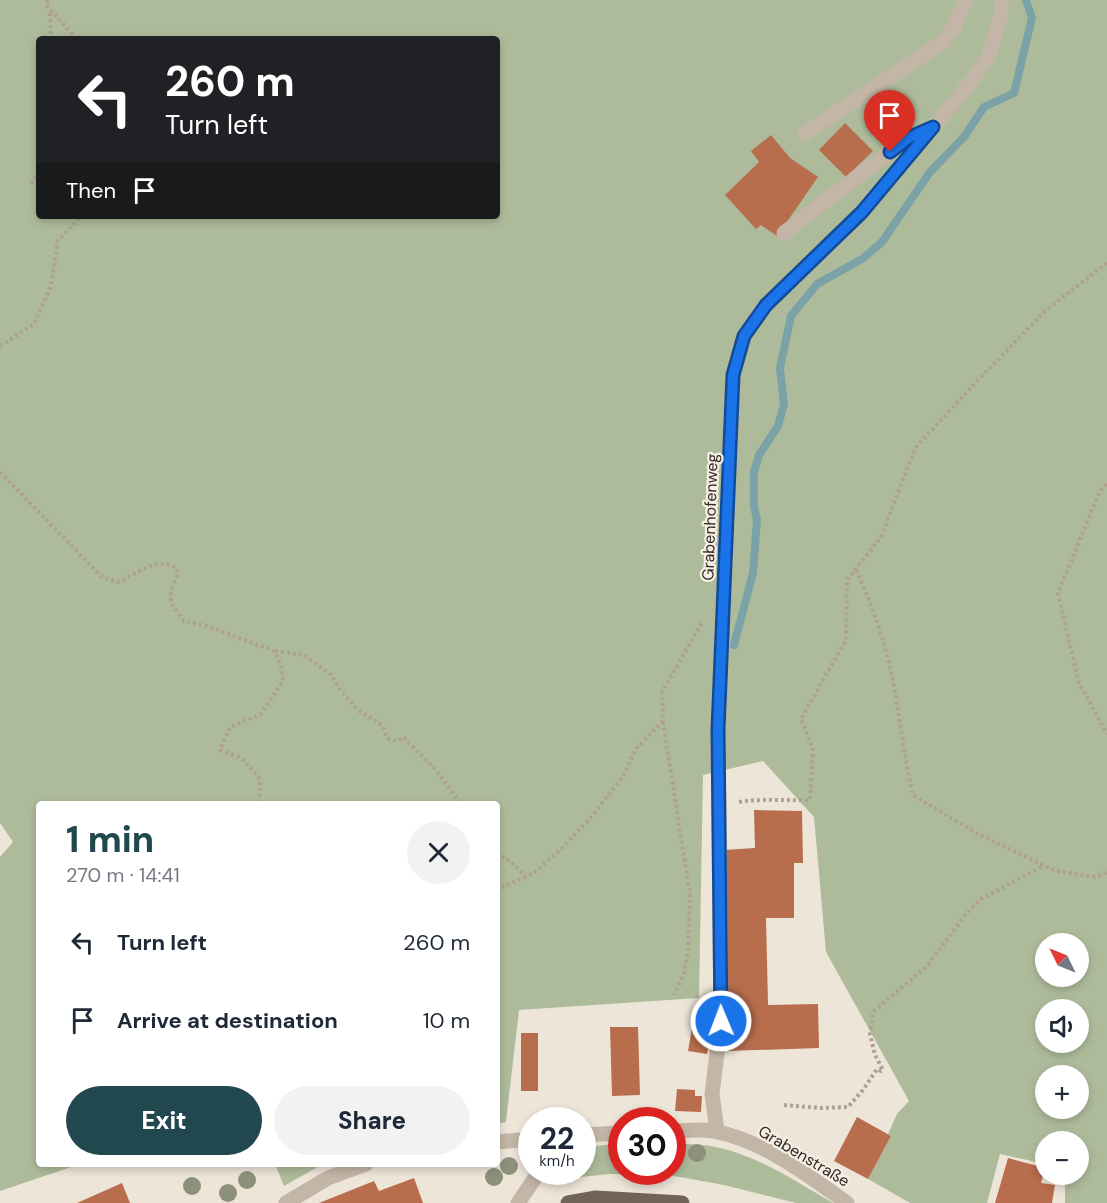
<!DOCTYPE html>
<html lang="en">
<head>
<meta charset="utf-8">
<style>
	:root { --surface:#fff; --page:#f2f2f3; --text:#1f2937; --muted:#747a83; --accent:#21484e }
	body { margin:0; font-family:"DM Sans",sans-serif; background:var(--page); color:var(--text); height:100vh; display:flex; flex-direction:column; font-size:22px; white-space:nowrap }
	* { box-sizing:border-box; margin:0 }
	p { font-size:20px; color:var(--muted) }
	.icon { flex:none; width:33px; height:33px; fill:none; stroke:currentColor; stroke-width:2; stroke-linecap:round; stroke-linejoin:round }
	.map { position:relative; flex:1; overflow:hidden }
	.side { position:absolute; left:36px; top:801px; width:464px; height:366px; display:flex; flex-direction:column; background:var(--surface); border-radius:6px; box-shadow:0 3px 9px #0003 }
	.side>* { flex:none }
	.hud { position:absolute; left:36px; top:36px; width:464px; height:183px; border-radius:6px; box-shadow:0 3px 9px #0003; background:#202124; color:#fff; overflow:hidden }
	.needle { width:39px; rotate:313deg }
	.fabs { position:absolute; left:1035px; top:933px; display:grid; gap:12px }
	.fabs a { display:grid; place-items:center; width:54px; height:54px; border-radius:50%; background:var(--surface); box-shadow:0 3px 9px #0003; font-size:30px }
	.speed { position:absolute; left:518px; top:1107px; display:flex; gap:12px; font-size:30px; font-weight:700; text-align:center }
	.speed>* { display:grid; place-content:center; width:78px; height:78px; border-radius:50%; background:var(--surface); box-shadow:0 3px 9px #0003; line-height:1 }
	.speed small { font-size:15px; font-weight:400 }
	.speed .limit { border:9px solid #d22; background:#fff; color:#111 }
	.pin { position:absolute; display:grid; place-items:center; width:51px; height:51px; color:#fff; margin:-62px -26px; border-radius:50% 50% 50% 0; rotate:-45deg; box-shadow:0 0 6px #0007 }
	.pin .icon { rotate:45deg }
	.me { position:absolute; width:66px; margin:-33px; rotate:359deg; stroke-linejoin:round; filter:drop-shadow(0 0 4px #0008) }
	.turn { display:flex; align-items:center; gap:21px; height:126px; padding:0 30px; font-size:27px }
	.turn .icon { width:78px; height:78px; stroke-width:2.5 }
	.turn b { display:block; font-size:42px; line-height:51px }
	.then { display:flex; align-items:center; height:57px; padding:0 30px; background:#0003; gap:12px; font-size:22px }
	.round { display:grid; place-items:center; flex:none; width:63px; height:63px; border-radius:32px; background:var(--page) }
	.overview { display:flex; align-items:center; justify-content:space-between; height:102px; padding:0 30px }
	h1 { font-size:36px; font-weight:800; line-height:45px; color:var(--accent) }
	.primary-button { display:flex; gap:12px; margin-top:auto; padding:12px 30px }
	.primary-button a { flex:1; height:69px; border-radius:36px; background:var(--accent); color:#fff; font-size:24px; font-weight:800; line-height:69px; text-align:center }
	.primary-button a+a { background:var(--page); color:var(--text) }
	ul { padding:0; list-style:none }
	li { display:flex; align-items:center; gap:18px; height:78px; padding:0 30px }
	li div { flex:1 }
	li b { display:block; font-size:22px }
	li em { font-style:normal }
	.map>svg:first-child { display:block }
	.green { fill:#aebb9b; fill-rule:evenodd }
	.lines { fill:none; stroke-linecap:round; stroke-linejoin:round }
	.stream { stroke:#7ba3a7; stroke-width:8 }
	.building { fill:#b86d4d }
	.path { stroke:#afa091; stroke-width:4; stroke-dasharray:3 3; stroke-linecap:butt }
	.minor { stroke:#c4b6a6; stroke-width:15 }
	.major { stroke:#726359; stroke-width:15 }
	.tree { fill:#8e917a }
	.route-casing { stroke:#114b97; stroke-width:15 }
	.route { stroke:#1a73e8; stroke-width:10 }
	.labels { text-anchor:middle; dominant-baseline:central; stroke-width:4.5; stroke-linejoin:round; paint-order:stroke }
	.street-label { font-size:16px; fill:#312a26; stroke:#f6efe4 }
</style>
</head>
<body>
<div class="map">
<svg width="1107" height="1203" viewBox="0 0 1107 1203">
	<rect width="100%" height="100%" fill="#eee5d9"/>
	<!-- green -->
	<path class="green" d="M0 0H1107V1203H1065V1175L1078 1174V1142H1046L1045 1164 1000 1154 987 1203H910L868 1179 891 1136 888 1134 897 1114 909 1101 826 952 814 817 763 761 703 775 699 998 519 1010 506 1122 497 1124 496 804H39V1164H80L0 1191V857L13 842 0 823ZM39 39H496V216H39ZM1046 944H1078V976H1046ZM1046 1010H1078V1042H1046ZM1046 1076H1078V1108H1046Z
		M621 1143V1172H672V1144C684 1144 698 1144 710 1146 754 1153 795 1181 833 1203H796L724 1185 663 1174H610L571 1178 567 1172H582V1151L597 1146Z
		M275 1164H323L284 1186Z"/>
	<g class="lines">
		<!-- stream -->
		<path class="stream" d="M734 645 753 573 757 520 754 506V472L759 455 778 426 784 404 780 368 791 316 817 284 862 259 882 242 930 172 964 137 984 107 1014 93 1032 18 1026 0"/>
	</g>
	<!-- building -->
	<path class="building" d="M845 123 873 151 846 177 819 150Z
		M771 135 790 158 818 177 777 236 761 225 756 229 725 195 759 162 751 151Z
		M754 810 802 811 803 863H794V918H766L768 1005 818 1004 819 1048 728 1051 724 850 755 848Z
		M695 1011 714 1014 707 1054 688 1051Z
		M610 1027H638L640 1095 612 1096Z
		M521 1033H538V1091H521Z
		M677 1089 695 1090V1096H702L701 1112 675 1111Z
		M857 1117 891 1136 868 1179 834 1161Z
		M1008 1158 1045 1168 1041 1183 1055 1185 1052 1203H995Z
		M414 1178 423 1203H319L374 1181 379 1191Z
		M122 1183 130 1203H77Z"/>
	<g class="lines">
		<!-- path -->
		<path class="path" d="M48 0 46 5 77 39
			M50 13 51 39
			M31 184 39 174
			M0 346 34 324 51 286 58 241 82 216
			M0 472 103 578 119 582C140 572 154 557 177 568 178 576 176 579 173 586 166 600 176 611 184 621L207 626 274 651 281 665 283 681 261 714 230 727 220 750 242 758 260 779 259 804
			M1107 484 1100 491 1058 593 1079 683 1107 734
			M856 570C872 605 885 642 893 680 900 718 904 757 913 795L976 833 1056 871 1095 877 1107 872
			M275 651 304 655 331 675 341 691 358 710 383 726 387 738 397 741 403 737 435 769 461 804
			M663 722 690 894 688 951 684 974 674 995
			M739 802C763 798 786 801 810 800L813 750 801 719 846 640 847 580 881 537 915 448 978 380 1045 311 1107 263
			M496 854 506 858 526 876
			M496 890 534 873 560 850 588 821 624 775 635 750 663 721 662 692 703 621
			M784 1105 822 1108 848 1107 863 1090 877 1069 881 1071 883 1070 875 1055 870 1034 873 1012 927 966 967 913 981 899 1043 866"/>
		<!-- minor -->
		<path class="minor" d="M805 133 943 42 953 29 966 0
			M784 233 908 138 931 128
			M672 1131C686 1131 704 1128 718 1132 765 1142 809 1176 847 1203
			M717 1131 712 1094 721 1021 718 729 733 375 744 336 766 305 862 212 969 84 989 56 1001 15V0
			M582 1135 621 1133
			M496 1142 531 1139
			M286 1203 328 1178 366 1164
			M518 1203 539 1172"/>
		<!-- major -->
		<path class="major" d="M568 1203 596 1198 682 1203"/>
	</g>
	<!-- trees -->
	<g class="tree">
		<circle cx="697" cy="1153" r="9"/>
		<circle cx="509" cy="1166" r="9"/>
		<circle cx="494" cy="1177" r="9"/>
		<circle cx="247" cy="1180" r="9"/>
		<circle cx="192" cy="1186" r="9"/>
		<circle cx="228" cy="1193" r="9"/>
	</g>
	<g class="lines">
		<defs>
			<path id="route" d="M721 1021 718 729 733 375 744 336 766 305 862 212 933 127 908 138 890 152"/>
		</defs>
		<!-- route casing -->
		<use href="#route" class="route-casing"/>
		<!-- route -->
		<use href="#route" class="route"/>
	</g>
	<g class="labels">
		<!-- street labels -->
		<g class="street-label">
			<text transform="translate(710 517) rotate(-88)">Grabenhofenweg</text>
			<text transform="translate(804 1156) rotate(31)">Grabenstraße</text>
		</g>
	</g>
</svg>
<div class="fabs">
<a><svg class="needle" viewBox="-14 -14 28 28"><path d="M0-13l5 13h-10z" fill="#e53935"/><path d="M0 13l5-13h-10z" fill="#747a83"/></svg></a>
<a><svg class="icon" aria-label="sound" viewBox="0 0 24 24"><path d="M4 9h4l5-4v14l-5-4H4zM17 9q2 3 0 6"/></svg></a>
<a>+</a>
<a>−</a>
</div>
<div class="speed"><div>22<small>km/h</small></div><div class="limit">30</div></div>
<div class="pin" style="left:890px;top:152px;background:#d93025"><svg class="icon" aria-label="arrive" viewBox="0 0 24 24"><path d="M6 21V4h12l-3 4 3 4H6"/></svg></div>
<svg class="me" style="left:721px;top:1021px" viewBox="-20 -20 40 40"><circle r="17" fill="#1a73e8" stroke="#fff" stroke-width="3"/><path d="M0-11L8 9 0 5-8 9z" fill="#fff"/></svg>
<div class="hud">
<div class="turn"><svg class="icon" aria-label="left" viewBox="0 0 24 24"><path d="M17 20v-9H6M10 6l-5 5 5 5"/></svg><div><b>260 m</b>Turn left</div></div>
<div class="then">Then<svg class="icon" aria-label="arrive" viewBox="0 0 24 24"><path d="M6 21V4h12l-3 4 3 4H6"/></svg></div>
</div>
<section class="side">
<div class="overview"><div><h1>1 min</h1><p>270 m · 14:41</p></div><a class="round"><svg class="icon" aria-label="close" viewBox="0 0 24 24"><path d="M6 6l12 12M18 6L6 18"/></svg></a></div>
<ul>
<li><svg class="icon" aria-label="left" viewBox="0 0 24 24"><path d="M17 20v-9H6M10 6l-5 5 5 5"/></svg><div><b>Turn left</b></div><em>260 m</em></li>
<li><svg class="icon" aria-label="arrive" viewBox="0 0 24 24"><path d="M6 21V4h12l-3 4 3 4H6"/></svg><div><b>Arrive at destination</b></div><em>10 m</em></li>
</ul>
<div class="primary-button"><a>Exit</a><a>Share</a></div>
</section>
</div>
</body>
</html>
